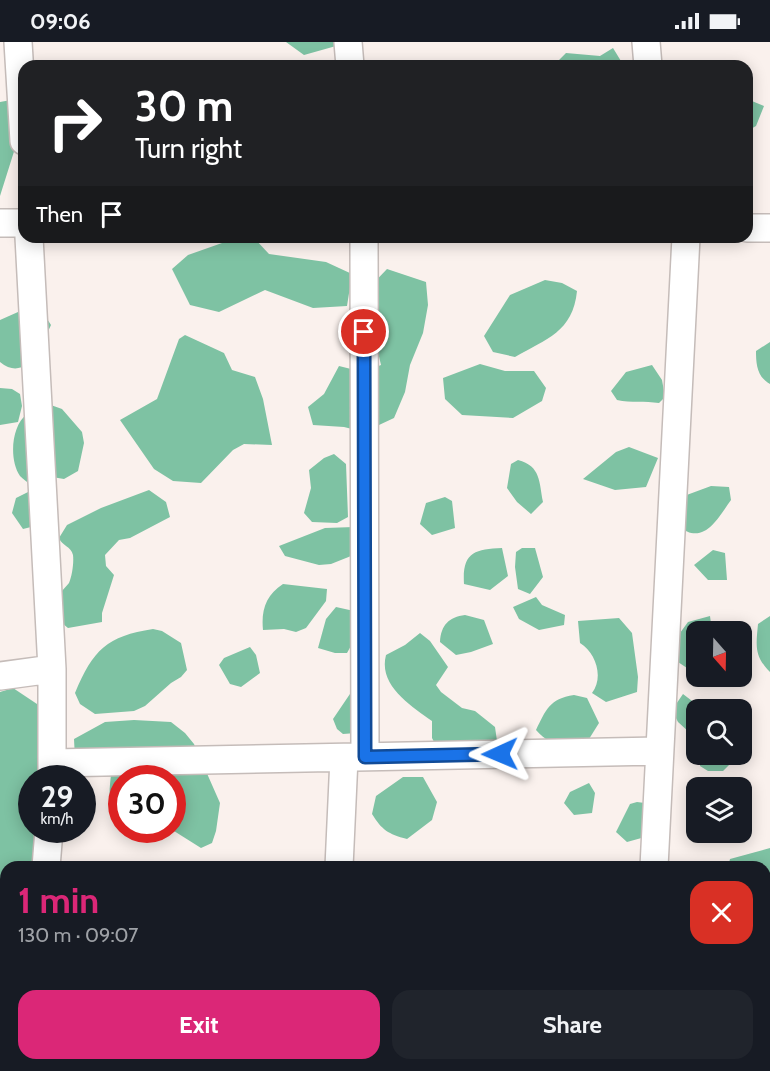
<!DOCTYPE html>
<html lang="en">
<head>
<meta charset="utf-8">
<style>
	:root { --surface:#171b24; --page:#20242c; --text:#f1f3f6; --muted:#9ea1a6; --accent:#db2777 }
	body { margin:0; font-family:Cabin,sans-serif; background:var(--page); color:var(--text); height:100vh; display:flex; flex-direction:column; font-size:22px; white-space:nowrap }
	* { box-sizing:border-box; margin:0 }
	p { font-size:20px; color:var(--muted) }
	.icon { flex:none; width:33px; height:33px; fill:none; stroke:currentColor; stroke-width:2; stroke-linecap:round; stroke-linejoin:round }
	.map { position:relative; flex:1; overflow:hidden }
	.panel { position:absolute; left:0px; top:819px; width:771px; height:210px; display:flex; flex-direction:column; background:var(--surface); border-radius:18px 18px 0 0; box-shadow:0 3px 15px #0003 }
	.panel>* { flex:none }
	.hud { position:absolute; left:18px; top:18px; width:735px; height:183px; border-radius:18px; box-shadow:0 3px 15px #0003; background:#202124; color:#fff; overflow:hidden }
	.needle { width:39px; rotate:160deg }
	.buttons { position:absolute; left:686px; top:579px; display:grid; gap:12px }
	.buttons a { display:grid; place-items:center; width:66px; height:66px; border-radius:12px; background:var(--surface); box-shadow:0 3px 15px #0003; font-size:30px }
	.speed { position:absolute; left:18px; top:723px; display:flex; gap:12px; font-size:30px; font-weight:700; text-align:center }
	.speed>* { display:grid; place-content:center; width:78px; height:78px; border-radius:50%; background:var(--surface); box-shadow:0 3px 15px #0003; line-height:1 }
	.speed small { font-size:15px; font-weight:400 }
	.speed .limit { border:9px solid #d22; background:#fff; color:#111 }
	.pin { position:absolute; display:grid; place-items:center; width:51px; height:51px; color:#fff; margin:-26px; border:3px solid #fff; border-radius:50%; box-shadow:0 2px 6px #0007 }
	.me { position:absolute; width:66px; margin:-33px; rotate:269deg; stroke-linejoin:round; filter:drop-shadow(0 0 4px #0008) }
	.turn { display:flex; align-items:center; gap:21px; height:126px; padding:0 18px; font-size:27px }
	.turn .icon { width:78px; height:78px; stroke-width:2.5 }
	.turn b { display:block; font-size:42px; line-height:51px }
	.then { display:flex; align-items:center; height:57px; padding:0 18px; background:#0003; gap:12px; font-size:22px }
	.round { display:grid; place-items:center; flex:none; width:63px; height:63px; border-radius:18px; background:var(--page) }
	.head { display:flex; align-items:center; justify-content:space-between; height:102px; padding:0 18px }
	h1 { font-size:36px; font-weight:700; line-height:45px; color:var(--accent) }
	.cta { display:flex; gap:12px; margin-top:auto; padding:12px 18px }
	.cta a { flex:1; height:69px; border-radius:18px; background:var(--accent); color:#fff; font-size:24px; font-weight:700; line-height:69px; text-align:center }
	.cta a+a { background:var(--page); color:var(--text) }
	.status { display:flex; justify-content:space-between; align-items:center; height:42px; padding:0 30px; background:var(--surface); direction:ltr }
	.status svg { height:16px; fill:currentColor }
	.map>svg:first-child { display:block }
	.forest { fill:#7ec2a3 }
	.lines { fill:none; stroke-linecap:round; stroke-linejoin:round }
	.street-casing { stroke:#c5bcb9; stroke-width:30 }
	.street { stroke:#fff; stroke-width:27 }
	.route-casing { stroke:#114b97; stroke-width:15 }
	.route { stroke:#1a73e8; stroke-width:10 }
</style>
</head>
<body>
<div class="status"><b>09:06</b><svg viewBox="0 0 49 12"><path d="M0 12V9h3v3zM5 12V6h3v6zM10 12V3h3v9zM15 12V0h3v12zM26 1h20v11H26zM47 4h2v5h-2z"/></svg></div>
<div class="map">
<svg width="770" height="1029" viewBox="0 0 770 1029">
	<rect width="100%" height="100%" fill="#faf1ed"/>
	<!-- forest -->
	<path class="forest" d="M286 0H343L336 4 304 13Z
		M613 6 624 24H553L566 11 600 14Z
		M747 57 764 64 756 84 749 88 747 94Z
		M11 58 17 100 0 154V60Z
		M253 195 269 212 326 220 352 232 347 264 313 266 265 248 219 270 190 263 172 227 188 213 222 201Z
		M387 227 426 240 428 263 423 291 410 323 405 350 394 376 364 390 344 385 313 383 308 365 324 352 339 324 363 330 381 323 364 251Z
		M545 238 562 241 577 249C573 290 546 297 515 315L493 310 484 294 510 253Z
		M27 266H40L51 283C42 302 27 342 0 320V278Z
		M185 293 224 311 232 328 255 335 263 357 272 403 244 402 233 408 201 441 173 439 154 427 120 378 157 357 179 297Z
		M770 300V342C757 335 756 322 756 309Z
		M480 322 505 329H534L546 346 542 359 513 376 462 373 445 357 443 336Z
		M652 323 662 338 665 355 659 361C645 359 631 361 617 358L611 349 626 330Z
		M0 346 12 347 20 352 22 364 18 380 0 383Z
		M48 362 62 367 82 390 84 401 78 429 64 437 52 435 31 443C27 440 23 437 20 434 9 418 11 384 27 372 32 368 41 365 48 362Z
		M629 405 658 416 646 445 615 448 583 437 616 410Z
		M334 412 346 422 348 475 337 481 312 480 304 471 311 446 309 428 324 416Z
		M518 418C541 424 539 440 543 460L531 472 517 460 507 446 511 422Z
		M711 444 729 445 731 458C718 476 704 505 678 484L684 454Z
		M149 448 166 460 170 475 130 496 119 498 105 513 106 524 114 533 102 571V580L68 586C58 580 55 562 60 552 62 548 66 545 69 541 72 534 74 521 73 513 71 504 62 504 59 496L67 483 101 466Z
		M30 449 35 484 23 487 12 471 16 456Z
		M445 455 452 459 455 486 432 493 420 482 426 461Z
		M354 485 361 510 331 522 319 523 285 514 279 504 325 486Z
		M502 506 508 534 490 548 464 542C462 511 474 507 502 506Z
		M522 506H535L543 535 530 552 518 547 515 525 516 510Z
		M713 508 725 511 727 538H708L694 523Z
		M283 542 327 547 326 559 306 586 296 590 284 587 263 588C261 568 266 553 283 542Z
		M536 555 542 563 565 573 564 583 539 588 519 577 513 565Z
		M336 565 354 569 361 586 347 611H335L318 606 326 577Z
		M465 573 484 578 493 602 471 610 456 613 440 600C441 583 449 575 465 573Z
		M710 574 712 589 696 590V632L678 620 672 602 688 580Z
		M770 574V630C754 614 756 604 758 582Z
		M619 576 632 591 638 635 637 650 606 660 592 651C604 635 596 611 580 601L578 579Z
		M153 587 162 589 181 601 187 628 181 635 171 641 145 664 134 669 95 672 80 662 75 651C93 608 107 594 153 587Z
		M420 591 430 599 448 625 436 643 441 650 462 666 475 669 495 685 497 699 473 716 446 723 432 696V679C411 664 378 643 386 613L405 603Z
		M250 605 256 613 260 631 241 645 230 642 219 623 224 616Z
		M13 646 46 668 41 736H32V788H38V825H6V985L4 964 0 954V650Z
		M354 646 369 690 343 692 337 687 333 677Z
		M683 652 696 662V688L689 690 678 680 672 668Z
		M574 653 587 656 599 681 589 697C568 703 552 707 536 688 546 668 549 657 574 653Z
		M134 678 171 680 185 691 194 702 220 761 216 789 212 801 201 806 174 789 161 788H172V736H122L121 782C107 769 109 750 111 733L75 717 74 697 105 680Z
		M701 713 739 712V713L723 729H708L700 724Z
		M403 735H423L437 760 432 778 407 797C388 792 382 788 372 772L376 754Z
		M589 741 595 751 592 771 574 773 564 761 570 750Z
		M637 760 653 762 663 790 627 800 616 790 630 762Z
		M770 806V855H765V825H728L730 817Z
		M770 864V933L765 937V865Z
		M203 1023H234L233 1029H198Z
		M586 1023H640L633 1029H595Z"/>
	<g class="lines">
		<defs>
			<path id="street" d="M18 0 24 99
				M348 0 350 24
				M646 0 648 24
				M0 181H24
				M747 186H770
				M29 195 52 627V736
				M364 195 365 715
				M0 634 52 627
				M53 721 658 709
				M46 825 49 788
				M339 825 344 716
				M654 825 686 195
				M32 1029 33 1023
				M330 1029 331 1023
				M645 1029 646 1023"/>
		</defs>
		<!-- street casing -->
		<use href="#street" class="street-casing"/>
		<!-- street -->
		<use href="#street" class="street"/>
	</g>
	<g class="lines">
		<defs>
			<path id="route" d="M364 290 365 715 500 712"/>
		</defs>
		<!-- route casing -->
		<use href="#route" class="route-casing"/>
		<!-- route -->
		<use href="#route" class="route"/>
	</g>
</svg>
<div class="buttons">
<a><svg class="needle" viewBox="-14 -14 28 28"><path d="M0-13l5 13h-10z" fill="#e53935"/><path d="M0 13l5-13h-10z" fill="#9ea1a6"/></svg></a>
<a><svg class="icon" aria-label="search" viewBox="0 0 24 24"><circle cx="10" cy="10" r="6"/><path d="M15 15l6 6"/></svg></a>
<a><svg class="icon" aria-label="layers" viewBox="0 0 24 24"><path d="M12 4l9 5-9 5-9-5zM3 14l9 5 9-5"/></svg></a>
</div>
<div class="speed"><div>29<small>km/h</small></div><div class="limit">30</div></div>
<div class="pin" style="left:364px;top:290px;background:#d93025"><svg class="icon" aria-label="arrive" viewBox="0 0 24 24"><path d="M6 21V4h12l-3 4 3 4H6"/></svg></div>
<svg class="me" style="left:500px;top:712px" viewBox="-20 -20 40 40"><path d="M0-17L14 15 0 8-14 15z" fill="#1a73e8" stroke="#fff" stroke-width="4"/></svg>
<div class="hud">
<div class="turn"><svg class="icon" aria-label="right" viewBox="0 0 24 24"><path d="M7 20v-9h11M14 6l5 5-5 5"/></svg><div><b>30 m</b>Turn right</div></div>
<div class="then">Then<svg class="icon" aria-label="arrive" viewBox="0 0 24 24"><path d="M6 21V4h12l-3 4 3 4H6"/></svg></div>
</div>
<section class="panel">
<div class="head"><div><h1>1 min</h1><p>130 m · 09:07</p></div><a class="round" style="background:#d93025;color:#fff"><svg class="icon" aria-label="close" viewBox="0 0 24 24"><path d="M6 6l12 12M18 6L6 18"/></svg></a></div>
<div class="cta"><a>Exit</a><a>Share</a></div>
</section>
</div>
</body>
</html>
